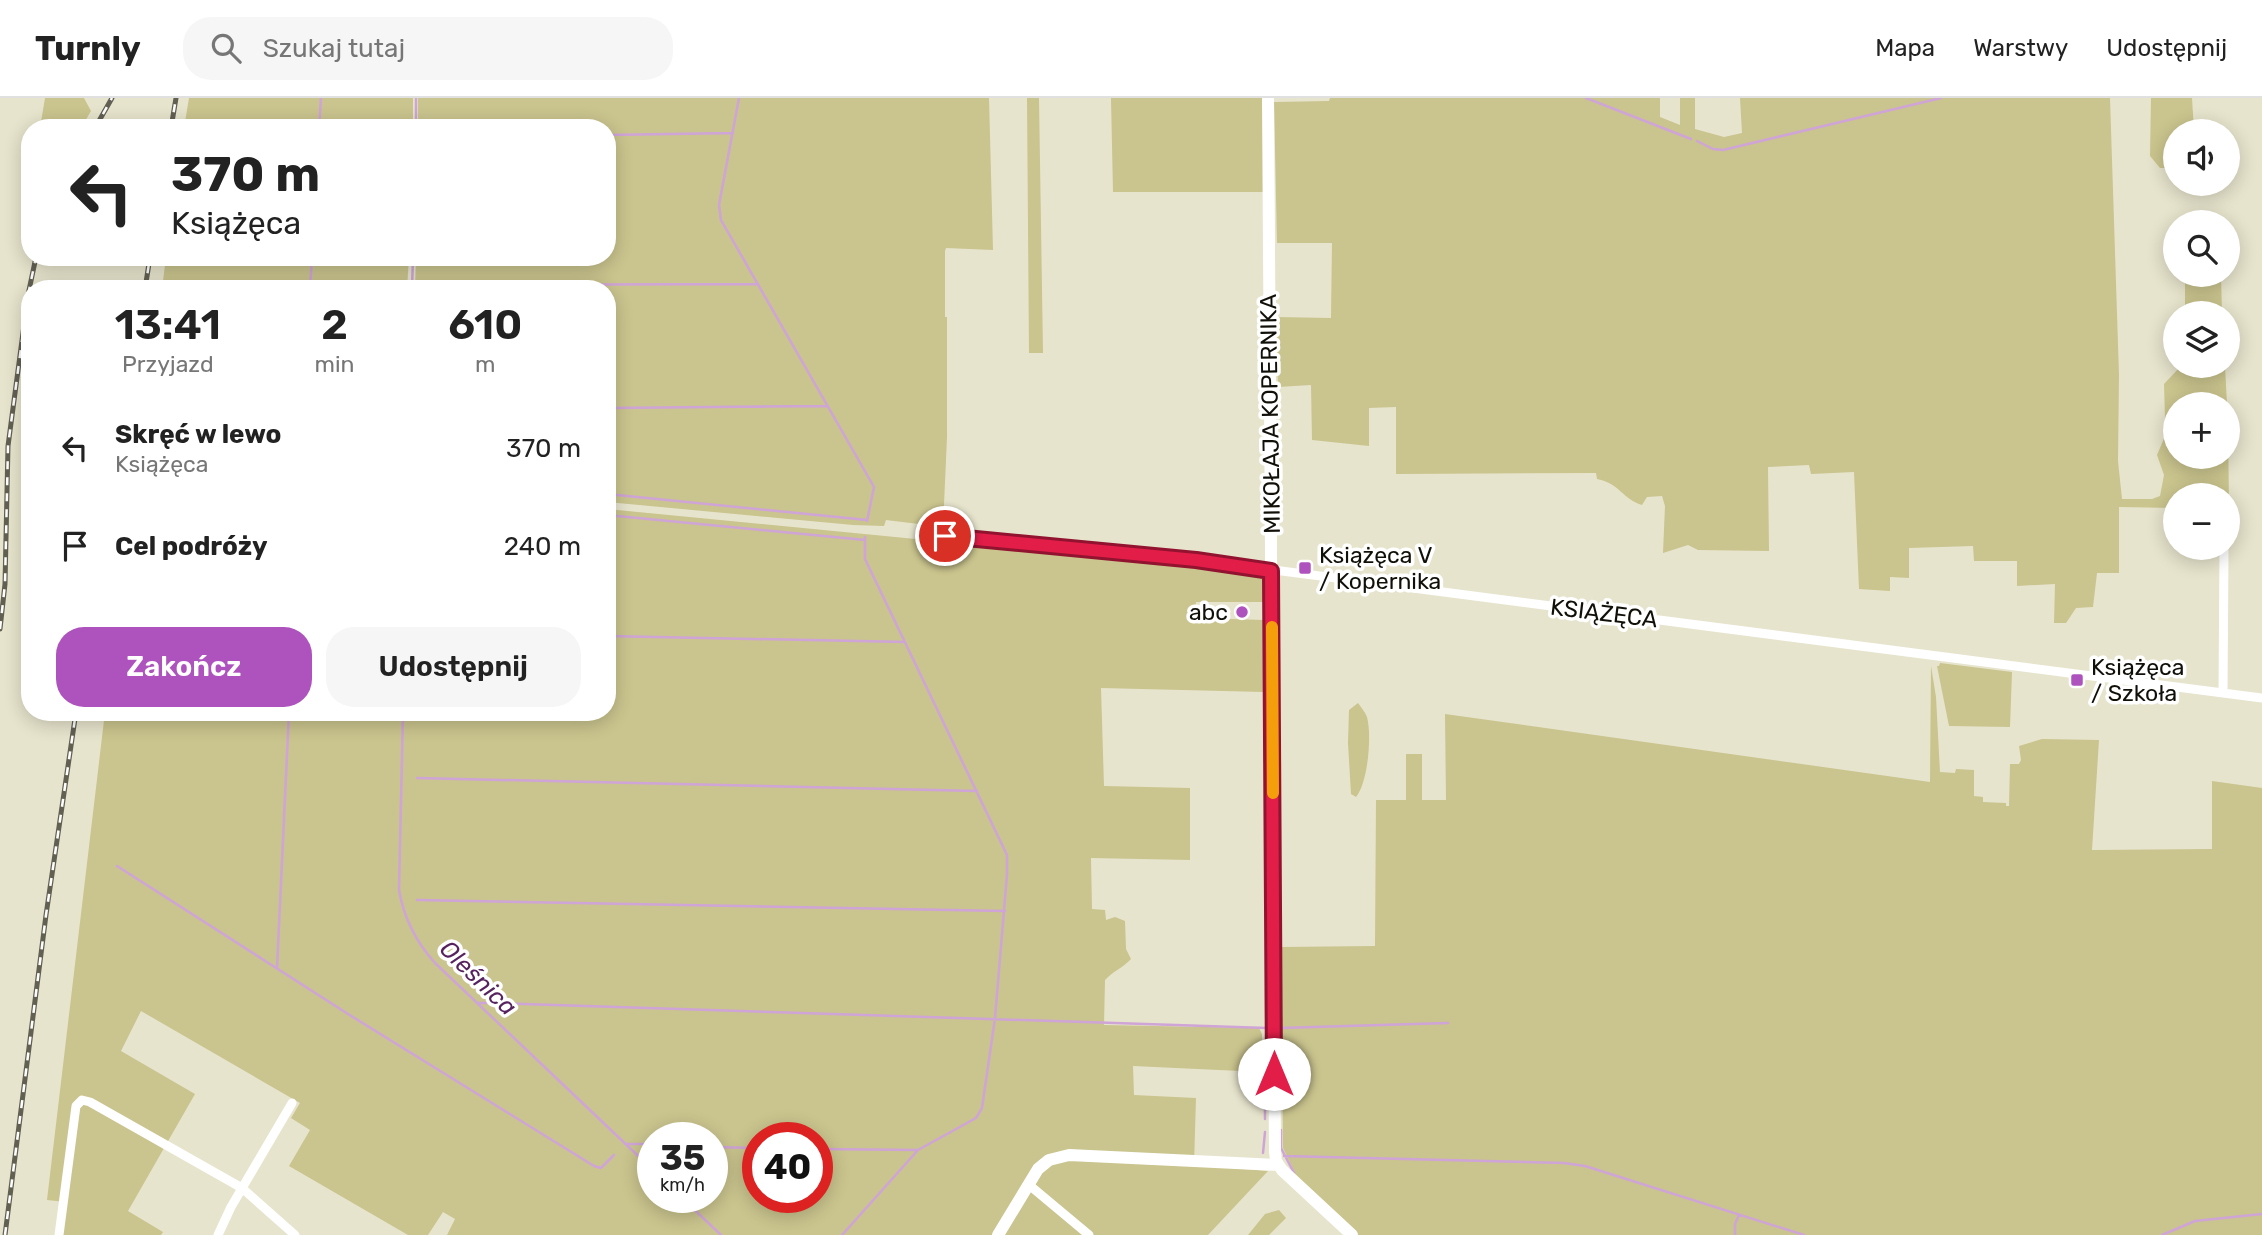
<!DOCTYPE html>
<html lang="pl">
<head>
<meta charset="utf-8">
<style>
	:root { --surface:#fff; --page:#f6f6f6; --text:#222; --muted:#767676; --line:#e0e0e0; --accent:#ae52bd }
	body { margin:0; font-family:Rubik,sans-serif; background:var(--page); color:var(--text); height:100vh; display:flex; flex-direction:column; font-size:26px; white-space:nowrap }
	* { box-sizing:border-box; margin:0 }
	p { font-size:23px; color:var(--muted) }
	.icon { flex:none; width:38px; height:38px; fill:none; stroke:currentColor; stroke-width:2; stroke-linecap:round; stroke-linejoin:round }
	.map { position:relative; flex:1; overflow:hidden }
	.details { position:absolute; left:21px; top:182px; width:595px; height:441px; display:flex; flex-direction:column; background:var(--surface); border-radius:28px; box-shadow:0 4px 18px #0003 }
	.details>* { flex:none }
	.hud { position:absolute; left:21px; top:21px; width:595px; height:147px; border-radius:28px; box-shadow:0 4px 18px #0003; background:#fff; color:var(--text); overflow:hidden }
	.controls { position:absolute; left:2163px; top:21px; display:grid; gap:14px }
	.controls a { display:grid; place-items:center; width:77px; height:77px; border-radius:50%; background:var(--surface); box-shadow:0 4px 18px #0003; font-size:35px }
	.speed { position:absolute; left:637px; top:1024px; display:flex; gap:14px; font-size:35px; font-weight:700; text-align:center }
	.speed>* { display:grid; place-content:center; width:91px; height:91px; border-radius:50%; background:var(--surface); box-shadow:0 4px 18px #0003; line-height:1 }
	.speed small { font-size:18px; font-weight:400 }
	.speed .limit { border:10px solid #d22; background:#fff; color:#111 }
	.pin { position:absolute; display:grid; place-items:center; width:60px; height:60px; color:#fff; margin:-30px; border:4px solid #fff; border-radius:50%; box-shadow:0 2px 7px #0007 }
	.me { position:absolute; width:77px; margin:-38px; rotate:0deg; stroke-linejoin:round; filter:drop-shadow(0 0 5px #0008) }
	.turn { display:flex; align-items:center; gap:24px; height:147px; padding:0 35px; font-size:32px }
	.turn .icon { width:91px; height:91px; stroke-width:2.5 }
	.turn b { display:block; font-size:49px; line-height:60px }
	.eta { display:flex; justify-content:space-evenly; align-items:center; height:119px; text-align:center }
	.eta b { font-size:42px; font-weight:600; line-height:49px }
	.cta { display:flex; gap:14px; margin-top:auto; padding:14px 35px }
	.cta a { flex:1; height:80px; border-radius:28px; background:var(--accent); color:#fff; font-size:28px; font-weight:600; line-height:80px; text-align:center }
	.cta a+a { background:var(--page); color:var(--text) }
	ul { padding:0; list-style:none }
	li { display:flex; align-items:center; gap:21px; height:98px; padding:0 35px }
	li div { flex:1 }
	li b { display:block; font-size:26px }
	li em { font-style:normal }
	header { display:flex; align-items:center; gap:42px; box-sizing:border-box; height:98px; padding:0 35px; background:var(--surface); border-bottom:2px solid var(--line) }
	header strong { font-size:33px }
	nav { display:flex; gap:38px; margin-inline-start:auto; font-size:24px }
	.search { width:490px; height:63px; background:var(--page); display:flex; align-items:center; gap:18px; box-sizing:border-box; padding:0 24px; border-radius:28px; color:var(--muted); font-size:26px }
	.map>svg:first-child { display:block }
	.green { fill:#cac48e; fill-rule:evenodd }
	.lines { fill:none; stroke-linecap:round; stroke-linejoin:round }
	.stream { stroke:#cfa4d6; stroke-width:2.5 }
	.street { stroke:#fff; stroke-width:9 }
	.secondary { stroke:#fff; stroke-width:12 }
	.rail-casing { stroke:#626053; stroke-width:5 }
	.rail { stroke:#fff; stroke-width:2.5; stroke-dasharray:8; stroke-linecap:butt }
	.route-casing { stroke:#92132f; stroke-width:18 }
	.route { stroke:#e11d48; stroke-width:12 }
	.slow { stroke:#f59e0b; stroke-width:12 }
	.poi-dot { fill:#ae52bd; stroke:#fff; stroke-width:2.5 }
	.labels { text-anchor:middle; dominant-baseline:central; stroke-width:7; stroke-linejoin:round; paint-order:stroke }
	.street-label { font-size:23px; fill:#100f08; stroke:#fff }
	.poi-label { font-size:23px; fill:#100f08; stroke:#fff; text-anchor:start }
	.water-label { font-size:24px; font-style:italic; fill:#57235f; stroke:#fff }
</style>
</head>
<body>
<header>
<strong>Turnly</strong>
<div class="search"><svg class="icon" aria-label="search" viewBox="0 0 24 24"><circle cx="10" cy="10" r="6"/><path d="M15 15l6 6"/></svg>Szukaj tutaj</div>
<nav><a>Mapa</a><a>Warstwy</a><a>Udostępnij</a></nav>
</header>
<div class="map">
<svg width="2262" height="1137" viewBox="0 0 2262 1137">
	<rect width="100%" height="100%" fill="#e7e4cd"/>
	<!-- green -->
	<path class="green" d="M45 0H84L91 13 81 30H40Z
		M189 0H413V30H184Z
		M418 0H989L993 152 946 150 945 153V219H947V339L943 429 886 422 884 428 853 427 607 404V191H415L416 159H607V30H418Z
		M1027 0H1039L1043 255H1029Z
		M1111 0H1263L1266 94H1113Z
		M1330 0H1660V19L1680 27V0H1695V31L1724 39 1742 35 1740 0H2110L2119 277 2118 363 2122 401H2152L2160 398 2164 377 2157 357 2168 331 2165 320 2164 286 2181 268H2225L2227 306H2175V359H2228V325L2229 411 2228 397H2216L2215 395 2175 397V410L2119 409V475H2097L2093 509 2076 510 2066 525H2054L2055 486 2017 488V463H1974L1973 448 1909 450V480L1890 479V493L1859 491 1854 374 1811 376 1809 367 1768 369 1769 453 1698 452 1688 447 1663 455 1665 408 1662 398 1647 399 1642 407C1622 401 1621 386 1597 381L1596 375 1396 376V309L1369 310V348L1312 342 1311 287 1278 289 1276 219 1331 220 1332 145H1277L1274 4 1329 3Z
		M2151 0H2192L2194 33H2175V70H2160L2150 58Z
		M166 159H409L407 191H162Z
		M2185 177H2221L2222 215H2185Z
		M607 411 1256 474 1263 477 1264 504H1196L1195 520 1265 522 1264 594 1101 590 1104 688 1190 690V762L1091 760 1092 811 1105 812 1106 822 1115 819 1125 823 1126 851 1131 861C1123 870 1113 873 1105 882L1104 927 1259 930 1262 936V974L1133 968 1134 997 1196 1000 1194 1067 1268 1073 1208 1137H447L455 1121 443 1114 428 1137H408L289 1068 310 1032 291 1020 300 1005 141 913 121 953 195 996 128 1113 163 1134 161 1137H61L66 1104 47 1102 105 614H607ZM653 1040H712V1099H653ZM758 1040H817V1099H758Z
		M1940 565 2012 574 2010 629 1949 628 1937 568H1939Z
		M1931 568 1936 599 1940 674 1955 675 1956 671 1974 672V698L1983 699V704L2006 705V708H2009L2010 666H2019L2021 662 2019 648 2042 641 2099 642 2092 752 2212 751V683L2262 690V1137H1358L1297 1080 1283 1050 1281 849 1375 848 1376 702H1406V656H1422V702H1446L1445 616 1930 684Z
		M1358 605C1361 609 1365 614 1367 619 1372 637 1368 685 1356 699L1351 696 1348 645 1349 612Z
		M1279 1112 1286 1120 1269 1137H1248L1265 1116Z"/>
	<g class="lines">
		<!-- stream -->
		<path class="stream" d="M416 0V30
			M739 0 719 107 721 122 874 389 867 423
			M1586 0 1691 41
			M319 30 321 0
			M607 37 733 35
			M1697 43 1713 51 1723 52 1941 0
			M424 187 758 186
			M310 191 312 159
			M412 191 413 159
			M607 310 827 308
			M607 396 867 422
			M607 417 865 442
			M607 538 905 544
			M403 614 399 792C404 821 416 844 435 865L653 1072
			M417 680 977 693
			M117 768 348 916 594 1068 601 1070 614 1057
			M417 802 1005 813
			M277 870 289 614
			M477 905H487
			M495 905 1267 930
			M1280 930 1448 925
			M1264 946 1265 990
			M1265 1007V1021
			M1281 1032V1050L1294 1075
			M625 1046H653
			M712 1049 758 1050
			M817 1051 918 1052
			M1263 1055 1265 1034
			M1284 1058 1564 1065 1585 1068 1804 1137
			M681 1099 721 1137
			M842 1137 918 1052 976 1020 982 1010 995 920 1007 776V757L865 461V439
			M1735 1137V1126L1739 1117
			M2162 1137 2195 1123 2262 1116"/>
		<!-- street -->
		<path class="street" d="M945 438 1196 462 2262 600
			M2223 595 2224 450
			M1028 1086 1089 1137
			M59 1137 76 1008 82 1002 90 1004 242 1090 295 1137
			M218 1137 231 1109 292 1005"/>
		<!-- secondary -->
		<path class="secondary" d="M1268 0 1275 1053 1276 1063 1282 1072 1352 1137
			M998 1137 1038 1071 1049 1062 1069 1057 1278 1067"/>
		<defs>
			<path id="rail" d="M95 30 112 0
				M171 30 176 0
				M145 191 150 159
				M0 531 5 486 8 348 28 197 36 159
				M5 1137 46 817 76 614"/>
		</defs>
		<!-- rail casing -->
		<use href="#rail" class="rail-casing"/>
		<!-- rail -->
		<use href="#rail" class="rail"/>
	</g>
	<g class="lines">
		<defs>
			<path id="route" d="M945 438 1196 462 1271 473 1274 976"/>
		</defs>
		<!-- route casing -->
		<use href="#route" class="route-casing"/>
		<!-- route -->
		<use href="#route" class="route"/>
		<!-- slow -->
		<path class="slow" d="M1272 529 1273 695"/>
	</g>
	<!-- markers -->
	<g class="poi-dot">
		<rect x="1298" y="463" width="14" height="14" rx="3.5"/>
		<circle cx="1242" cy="514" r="7"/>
		<rect x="2070" y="575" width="14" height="14" rx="3.5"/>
	</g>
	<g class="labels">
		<!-- street labels -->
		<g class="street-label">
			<text transform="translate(1270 316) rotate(-91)">MIKOŁAJA KOPERNIKA</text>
			<text transform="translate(1604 515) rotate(7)">KSIĄŻĘCA</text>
		</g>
		<!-- poi labels -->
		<g class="poi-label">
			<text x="1319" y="457">Książęca V<tspan x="1319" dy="26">/ Kopernika</tspan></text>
			<text x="1228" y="514" text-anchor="end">abc</text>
			<text x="2091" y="569">Książęca<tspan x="2091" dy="26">/ Szkoła</tspan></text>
		</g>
		<!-- water labels -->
		<g class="water-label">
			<text transform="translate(478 880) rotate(44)">Oleśnica</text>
		</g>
	</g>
</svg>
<div class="controls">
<a><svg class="icon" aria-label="sound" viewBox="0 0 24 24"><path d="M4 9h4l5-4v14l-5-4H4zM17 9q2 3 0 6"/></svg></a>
<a><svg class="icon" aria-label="search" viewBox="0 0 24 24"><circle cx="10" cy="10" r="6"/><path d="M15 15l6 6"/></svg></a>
<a><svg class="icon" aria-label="layers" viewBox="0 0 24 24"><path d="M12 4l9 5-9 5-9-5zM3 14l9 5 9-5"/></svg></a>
<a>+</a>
<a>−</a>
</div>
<div class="speed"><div>35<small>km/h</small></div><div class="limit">40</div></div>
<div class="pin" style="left:945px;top:438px;background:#d93025"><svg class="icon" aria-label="arrive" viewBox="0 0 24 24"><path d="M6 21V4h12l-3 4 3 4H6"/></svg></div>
<svg class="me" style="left:1274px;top:976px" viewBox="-20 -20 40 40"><circle r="19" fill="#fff"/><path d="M0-13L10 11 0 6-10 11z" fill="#e11d48"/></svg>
<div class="hud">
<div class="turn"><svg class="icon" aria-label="left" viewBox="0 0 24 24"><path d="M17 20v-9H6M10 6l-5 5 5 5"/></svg><div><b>370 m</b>Książęca</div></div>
</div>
<section class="details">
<div class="eta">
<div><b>13:41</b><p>Przyjazd</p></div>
<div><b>2</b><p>min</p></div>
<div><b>610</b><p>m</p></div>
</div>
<ul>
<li><svg class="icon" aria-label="left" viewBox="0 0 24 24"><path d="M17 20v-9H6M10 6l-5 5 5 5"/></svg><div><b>Skręć w lewo</b><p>Książęca</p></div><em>370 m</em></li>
<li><svg class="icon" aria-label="arrive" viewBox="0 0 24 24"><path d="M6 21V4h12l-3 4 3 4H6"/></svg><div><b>Cel podróży</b></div><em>240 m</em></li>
</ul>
<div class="cta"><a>Zakończ</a><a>Udostępnij</a></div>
</section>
</div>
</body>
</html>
